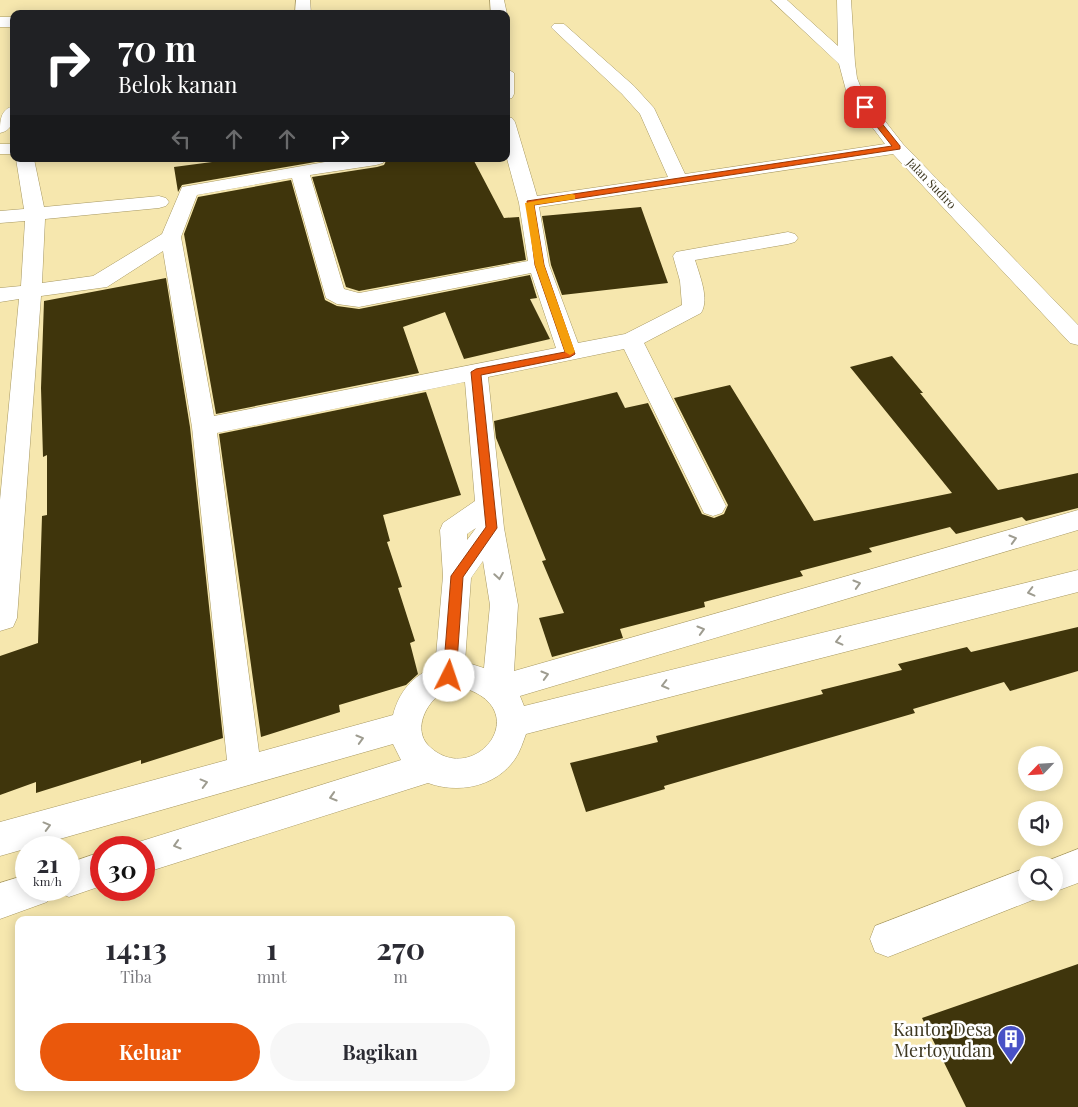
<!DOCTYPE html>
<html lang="id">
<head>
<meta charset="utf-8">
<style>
	:root { --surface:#fff; --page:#f7f7f7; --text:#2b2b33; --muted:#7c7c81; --accent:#ea580c }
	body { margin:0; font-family:"Playfair Display",serif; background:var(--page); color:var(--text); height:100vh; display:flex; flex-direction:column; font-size:19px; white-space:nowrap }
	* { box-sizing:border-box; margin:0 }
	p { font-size:16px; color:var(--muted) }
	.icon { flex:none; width:28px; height:28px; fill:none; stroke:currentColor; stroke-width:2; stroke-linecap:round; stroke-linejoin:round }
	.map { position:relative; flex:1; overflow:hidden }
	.sheet { position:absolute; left:15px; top:916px; width:500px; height:175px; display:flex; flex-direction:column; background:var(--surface); border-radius:10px; box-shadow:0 2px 12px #0003 }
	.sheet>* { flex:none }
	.top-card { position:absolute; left:10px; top:10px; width:500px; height:152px; border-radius:10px; box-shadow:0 2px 12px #0003; background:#202124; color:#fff; overflow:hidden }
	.needle { width:32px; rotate:245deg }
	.controls { position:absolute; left:1018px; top:746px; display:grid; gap:10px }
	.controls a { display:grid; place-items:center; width:45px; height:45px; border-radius:50%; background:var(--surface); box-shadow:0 2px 12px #0003; font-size:25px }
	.speed { position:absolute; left:15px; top:836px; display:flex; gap:10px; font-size:25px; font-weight:700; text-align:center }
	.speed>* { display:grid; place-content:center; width:65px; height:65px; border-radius:50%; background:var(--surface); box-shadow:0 2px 12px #0003; line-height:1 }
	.speed small { font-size:12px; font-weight:400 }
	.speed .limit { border:8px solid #d22; background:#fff; color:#111 }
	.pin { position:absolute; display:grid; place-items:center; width:42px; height:42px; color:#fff; margin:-21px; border-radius:10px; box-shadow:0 2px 8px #0006 }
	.me { position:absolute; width:55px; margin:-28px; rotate:4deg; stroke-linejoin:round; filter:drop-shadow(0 0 4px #0008) }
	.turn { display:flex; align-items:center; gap:18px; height:105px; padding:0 25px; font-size:22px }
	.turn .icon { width:65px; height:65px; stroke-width:2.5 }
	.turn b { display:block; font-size:35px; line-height:42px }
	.lanes { display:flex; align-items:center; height:48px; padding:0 25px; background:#0003; justify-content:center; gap:25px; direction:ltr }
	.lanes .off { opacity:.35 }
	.eta { display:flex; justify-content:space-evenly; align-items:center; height:85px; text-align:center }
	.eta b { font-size:30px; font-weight:700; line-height:35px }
	.action { display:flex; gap:10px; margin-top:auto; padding:10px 25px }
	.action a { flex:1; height:58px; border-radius:30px; background:var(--accent); color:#fff; font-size:20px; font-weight:700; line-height:58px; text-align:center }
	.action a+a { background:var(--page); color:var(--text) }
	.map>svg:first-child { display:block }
	.building { fill:#3f350c }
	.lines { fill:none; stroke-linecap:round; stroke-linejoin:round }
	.minor-casing { stroke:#a79862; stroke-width:1 }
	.minor { fill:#fff; fill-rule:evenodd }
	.oneway { stroke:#9e9c90 }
	.route { fill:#ea580c; stroke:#983908 }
	.slow { fill:#f59e0b }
	.labels { text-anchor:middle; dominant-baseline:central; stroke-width:5; stroke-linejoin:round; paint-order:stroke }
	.far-street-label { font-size:12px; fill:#3e3821; stroke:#fff }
	.near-poi-label { font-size:18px; fill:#3e3821; stroke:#fff; text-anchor:end }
</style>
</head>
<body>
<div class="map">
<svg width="1078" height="1107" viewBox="0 0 1078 1107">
	<rect width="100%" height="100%" fill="#f6e7ae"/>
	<!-- building -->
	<path class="building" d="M212 159H333L182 185 178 192 174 167 212 162Z
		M387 159H473L504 218 519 217 526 260 359 291 346 287 312 177 377 167 384 165Z
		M291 180 325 300 337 306 359 309 530 275 537 298 530 299 550 339 464 359 445 312 403 327 419 373 216 414 184 234 198 197Z
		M641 207 668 283 562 295 551 265 542 216Z
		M166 278 190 427 223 738 141 764V760L36 793V782L0 795V656L38 643 42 516 47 515V455L43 457 41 388 44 301Z
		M892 356 923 393H920L998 490 1078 473V508L1026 521 1022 517 956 534 950 527 869 548 872 552 800 571 803 576 704 602 705 607 620 629 623 638 552 657 539 618 564 613 542 561 546 560 496 438 494 421 617 392 625 408 648 403 702 514 714 518 724 514 728 505 674 398 730 385 814 521 952 493 850 367Z
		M426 392 461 495 383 515 390 541 387 542 402 587 398 588 415 641 410 643 418 674 406 685 339 705 340 712 261 737 219 434Z
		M1078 627V671L1010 691 1004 682 913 709 915 713 664 786 665 789 586 812 570 763 658 742 656 736 823 694 821 690 902 670 898 664 967 647 971 652Z
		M1078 964V1107H966L922 1018Z"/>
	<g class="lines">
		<defs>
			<path id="minor" d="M296 0H310L311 14H295Z
				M490 0H504L507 14H491Z
				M771 0H787L838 46 837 0H851L855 63 857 78 863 93 903 144 1078 325V345L1070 343 893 154 539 207 549 265 578 343 625 334 682 305 680 281 673 256 676 252 788 232 795 234 798 238 795 242 788 244 695 260C699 274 710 299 701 313L644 343 726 506 722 513 713 516 704 513 624 349 488 377 504 528 518 605 514 671 1078 510V530L520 696 524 706 1078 570V592L526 734C523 742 520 752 515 759 496 787 458 794 428 783L144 873V848H130L132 844 401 760 393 744 0 856V822L227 760 192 427 163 251 107 287 41 296 17 618 13 627 0 631V500L19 299 0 302V288L21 286 25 221 0 223V211L24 209 16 159H34L44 207 159 196 166 198 169 202 166 206 159 208 45 219 42 283 93 276 162 234 182 187 342 159H385L383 163 376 165 310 175 344 289 359 293 528 261 519 203 506 155V117L512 118 515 122 537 196 668 177 640 114 622 94 554 30 551 27 554 24H564L634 86 654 108 685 174 885 144 847 94 839 64ZM292 178 326 298 337 304 359 307 531 273 556 348 214 416 181 237 197 195ZM465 382 475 501 443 523 440 530 443 576 435 667C412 676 399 692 393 715L259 752 217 433ZM476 528 467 540V534ZM483 561 490 605 484 668 465 662 471 578ZM464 688C537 711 472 790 428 745 413 729 426 703 442 693 448 689 457 689 464 688Z
				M0 17H14V27H0Z
				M506 68 514 73V94L512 98 506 99Z
				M14 106C14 118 14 130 0 133 0 121 0 109 14 106Z
				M0 144H14V154H0Z
				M1078 849V883L1054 892V865H1041L1042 863Z
				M101 852V886L69 897 57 892 56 890H69V863Z
				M1026 868V892H1041L1038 898 888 957 875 952 870 939 875 926Z
				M26 875V890H53L47 902 0 919V883Z"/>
		</defs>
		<!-- minor casing -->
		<use href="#minor" class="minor-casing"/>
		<!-- minor -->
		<use href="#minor" class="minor"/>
	</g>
	<!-- one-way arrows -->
	<defs><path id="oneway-chevron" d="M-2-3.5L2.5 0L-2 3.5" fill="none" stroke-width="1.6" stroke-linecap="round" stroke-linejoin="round" transform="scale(1.25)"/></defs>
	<g class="oneway">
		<use href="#oneway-chevron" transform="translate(1013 539) rotate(-16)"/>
		<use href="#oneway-chevron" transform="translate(499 576) rotate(81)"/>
		<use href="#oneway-chevron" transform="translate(857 584) rotate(-16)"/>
		<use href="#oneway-chevron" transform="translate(1031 592) rotate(166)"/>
		<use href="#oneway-chevron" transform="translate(701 630) rotate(-16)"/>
		<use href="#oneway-chevron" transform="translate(839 641) rotate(166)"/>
		<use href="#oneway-chevron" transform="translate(545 675) rotate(-16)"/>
		<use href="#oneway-chevron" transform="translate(665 685) rotate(166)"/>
		<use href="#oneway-chevron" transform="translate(360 739) rotate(-16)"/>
		<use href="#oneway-chevron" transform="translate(204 783) rotate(-15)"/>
		<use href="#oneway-chevron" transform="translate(333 797) rotate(163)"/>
		<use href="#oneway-chevron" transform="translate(47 826) rotate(-15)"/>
		<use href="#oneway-chevron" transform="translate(177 845) rotate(163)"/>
	</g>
	<!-- route -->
	<path class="route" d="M863 106H868L900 146V149L534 205 544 265 575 354 570 357 481 375 497 528 463 577 456 676 449 681 445 680 443 676 451 576 486 527 471 372 476 369 565 352 535 265 527 201 892 146 863 109Z"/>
	<!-- slow -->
	<path class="slow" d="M572 194 575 195V199L534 205 544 265 575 352 570 355 565 352 535 265 525 203Z"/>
	<!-- icons -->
	<defs>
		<symbol id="building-pin" viewBox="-11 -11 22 30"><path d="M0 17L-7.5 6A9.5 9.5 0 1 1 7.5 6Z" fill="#4851c6" stroke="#fff"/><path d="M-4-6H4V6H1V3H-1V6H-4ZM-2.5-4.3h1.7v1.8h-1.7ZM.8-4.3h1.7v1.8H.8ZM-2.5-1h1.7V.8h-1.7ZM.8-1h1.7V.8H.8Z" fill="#fff"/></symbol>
	</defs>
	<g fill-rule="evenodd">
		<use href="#building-pin" x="995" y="1023" width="32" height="43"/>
	</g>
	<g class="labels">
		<!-- far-street labels -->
		<g class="far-street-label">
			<text transform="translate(932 183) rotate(46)">Jalan Sudiro</text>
		</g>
		<!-- near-poi labels -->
		<g class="near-poi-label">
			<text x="992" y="1029">Kantor Desa<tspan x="992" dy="21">Mertoyudan</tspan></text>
		</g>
	</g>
</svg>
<div class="controls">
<a><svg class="needle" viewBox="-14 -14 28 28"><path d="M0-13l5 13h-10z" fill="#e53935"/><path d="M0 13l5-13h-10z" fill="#7c7c81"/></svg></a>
<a><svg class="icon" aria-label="sound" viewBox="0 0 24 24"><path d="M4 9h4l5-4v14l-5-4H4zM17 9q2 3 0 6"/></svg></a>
<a><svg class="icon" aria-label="search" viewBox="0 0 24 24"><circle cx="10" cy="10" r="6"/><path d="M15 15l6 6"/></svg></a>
</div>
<div class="speed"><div>21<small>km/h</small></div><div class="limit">30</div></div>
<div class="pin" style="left:865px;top:107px;background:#d93025"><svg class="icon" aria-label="arrive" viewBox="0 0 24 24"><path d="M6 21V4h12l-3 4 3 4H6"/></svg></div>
<svg class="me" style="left:449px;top:676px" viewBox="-20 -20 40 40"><circle r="19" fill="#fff"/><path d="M0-13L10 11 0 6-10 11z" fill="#ea580c"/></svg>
<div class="top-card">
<div class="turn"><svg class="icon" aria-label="right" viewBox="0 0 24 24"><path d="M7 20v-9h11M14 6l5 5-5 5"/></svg><div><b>70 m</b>Belok kanan</div></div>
<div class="lanes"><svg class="icon off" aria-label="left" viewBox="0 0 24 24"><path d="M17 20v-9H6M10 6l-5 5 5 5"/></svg><svg class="icon off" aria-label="ahead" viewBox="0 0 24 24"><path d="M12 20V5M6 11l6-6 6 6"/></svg><svg class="icon off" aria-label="ahead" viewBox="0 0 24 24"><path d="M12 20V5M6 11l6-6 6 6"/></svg><svg class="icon" aria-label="right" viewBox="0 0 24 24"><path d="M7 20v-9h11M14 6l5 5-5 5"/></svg></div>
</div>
<section class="sheet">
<div class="eta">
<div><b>14:13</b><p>Tiba</p></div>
<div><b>1</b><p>mnt</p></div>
<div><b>270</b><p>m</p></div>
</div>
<div class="action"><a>Keluar</a><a>Bagikan</a></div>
</section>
</div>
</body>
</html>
